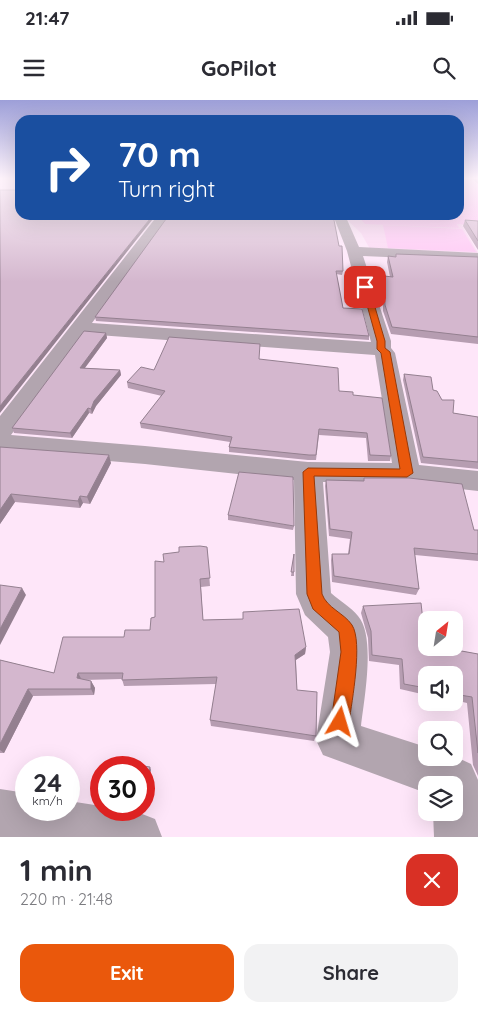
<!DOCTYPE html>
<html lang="en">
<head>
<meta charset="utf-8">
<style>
	:root { --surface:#fff; --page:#f2f2f3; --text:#2b2b33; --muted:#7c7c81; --accent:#ea580c }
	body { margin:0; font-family:Quicksand,sans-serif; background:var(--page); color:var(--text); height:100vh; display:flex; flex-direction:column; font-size:19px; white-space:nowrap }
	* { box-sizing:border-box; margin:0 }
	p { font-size:16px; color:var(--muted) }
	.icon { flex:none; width:28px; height:28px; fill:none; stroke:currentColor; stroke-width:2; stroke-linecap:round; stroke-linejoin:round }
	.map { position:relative; height:737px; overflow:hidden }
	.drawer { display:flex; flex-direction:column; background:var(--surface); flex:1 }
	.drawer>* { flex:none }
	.top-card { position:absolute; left:15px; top:15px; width:449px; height:105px; border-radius:15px; box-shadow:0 5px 20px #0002; background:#1a4fa0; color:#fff; overflow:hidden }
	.needle { width:32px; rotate:30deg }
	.fabs { position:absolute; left:418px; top:511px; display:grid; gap:10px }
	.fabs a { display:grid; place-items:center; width:45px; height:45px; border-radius:10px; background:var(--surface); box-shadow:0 5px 20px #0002; font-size:25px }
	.speed { position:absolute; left:15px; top:656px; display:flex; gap:10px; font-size:25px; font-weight:700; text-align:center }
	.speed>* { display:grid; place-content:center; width:65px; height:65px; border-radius:50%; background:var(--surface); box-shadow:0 5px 20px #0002; line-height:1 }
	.speed small { font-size:12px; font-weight:400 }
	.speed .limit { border:8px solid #d22; background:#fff; color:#111 }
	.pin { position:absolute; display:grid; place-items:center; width:42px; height:42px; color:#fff; margin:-21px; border-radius:10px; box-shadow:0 2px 8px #0006 }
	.me { position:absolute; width:55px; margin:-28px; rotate:7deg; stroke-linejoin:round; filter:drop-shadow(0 0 4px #0008) }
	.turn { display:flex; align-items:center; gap:18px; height:105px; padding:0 20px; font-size:22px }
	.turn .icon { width:65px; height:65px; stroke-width:2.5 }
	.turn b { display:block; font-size:35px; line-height:42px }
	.round { display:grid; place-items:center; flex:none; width:52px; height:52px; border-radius:15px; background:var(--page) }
	.overview { display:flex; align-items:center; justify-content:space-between; height:85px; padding:0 20px }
	h1 { font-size:30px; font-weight:800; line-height:38px }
	.action { display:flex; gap:10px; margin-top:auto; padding:10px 20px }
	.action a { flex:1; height:58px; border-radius:15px; background:var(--accent); color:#fff; font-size:20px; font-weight:800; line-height:58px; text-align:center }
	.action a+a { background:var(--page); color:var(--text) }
	.status { display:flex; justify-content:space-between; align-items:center; height:35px; padding:0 25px; background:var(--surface); direction:ltr }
	.status svg { height:14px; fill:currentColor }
	header { display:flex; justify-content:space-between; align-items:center; height:65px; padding:0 20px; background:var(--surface); font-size:22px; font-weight:800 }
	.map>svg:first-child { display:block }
	.built { fill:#fad5f2 }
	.green { fill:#fec3f3 }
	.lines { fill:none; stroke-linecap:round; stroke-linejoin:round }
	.minor { fill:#b2a5af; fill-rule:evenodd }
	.wall { fill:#b69db1 }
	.shaded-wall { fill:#948090 }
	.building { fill:#d4b7ce; stroke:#948090 }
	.route { fill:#ea580c; stroke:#983908 }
</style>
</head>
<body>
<div class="status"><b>21:47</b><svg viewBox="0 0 49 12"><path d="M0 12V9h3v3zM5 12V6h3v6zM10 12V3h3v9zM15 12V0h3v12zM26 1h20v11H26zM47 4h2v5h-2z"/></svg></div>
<header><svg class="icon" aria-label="menu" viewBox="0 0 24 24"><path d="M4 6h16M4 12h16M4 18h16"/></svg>GoPilot<svg class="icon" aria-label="search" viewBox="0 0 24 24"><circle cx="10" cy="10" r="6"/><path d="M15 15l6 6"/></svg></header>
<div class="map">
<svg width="478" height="737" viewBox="0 0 478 737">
	<rect width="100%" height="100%" fill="#fee6f9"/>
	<!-- built -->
	<path class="built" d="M459 79H478V126L462 125 478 153 370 149 361 133 345 118V115H459Z"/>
	<!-- green -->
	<path class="green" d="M459 79H472L478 85V125L457 124 459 128 365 124 358 116 459 115Z
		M383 125 462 129 476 152 388 148Z"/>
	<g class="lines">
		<!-- minor -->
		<path class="minor" d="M158 115H170L92 223 371 242 347 151 333 115H345L359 147 478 153V161L363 156 391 241V248L395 253 419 365 478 371V391L407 383 323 382 331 493C340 501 351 507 358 516 376 536 364 600 361 626L426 647V658L454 656 471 664 478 680V737H434L433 712H454V685H426V693L323 655 316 640 330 552 328 537 305 515 296 494 294 380 145 364 0 352V316ZM84 234 375 255 392 363 308 362 145 346 11 335Z
			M0 689 26 693V710H69V701L101 706V710L137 712 155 719 162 737H0Z"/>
	</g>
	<!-- wall -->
	<path class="wall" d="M473 79H478V84Z
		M169 115 343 171 342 175 336 174 343 208 369 236V240L96 221 95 217Z
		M465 120 478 121V150L463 126Z
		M396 154 478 157V244L391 234 383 211V182L384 176 390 177 387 162 388 156 395 157Z
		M106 233 107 238 85 268 120 270 121 275 96 306 92 314 89 313 72 338 14 333 12 328Z
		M259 259 339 291 353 295 391 356 390 361H368L366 338 319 335 316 360H308L229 352V347L230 342 141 328 140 323 162 296 128 288 127 282Z
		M404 274 433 290 453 313 478 317V369L421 363 403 280Z
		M0 347 111 363 90 404 83 403 80 408 15 402 0 424Z
		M364 378 474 430H478V461L415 455 419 489 416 495 332 482 331 460 332 454H348L350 439 329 436 325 386 326 380 363 381Z
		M228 415 294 426 293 430 228 420Z
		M207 447 210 486 201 487 203 520 243 519V512L306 547 305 554 296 560 297 590 316 636 314 641 211 626 210 620 216 584 124 586 122 579 84 580 91 581 95 588 94 595 33 596 4 653H0V560L54 573 124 537 150 530 155 517 164 462 179 452Z
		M294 454V476H291Z
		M363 506 425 544 478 554V676L473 665 467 603 454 600V575H426V595L400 589 399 565 369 561 368 538 361 513Z"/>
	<!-- shaded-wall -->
	<path class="shaded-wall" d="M153 115H156L0 313V306Z
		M106 233 107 238 81 273 80 268Z
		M120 270 121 275 96 306 92 314 91 309 94 301Z
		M88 308 89 313 72 338 70 333Z
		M109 355 111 363 90 404 87 397Z
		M11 394 15 402 0 424V410Z
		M80 396 83 403 80 408 78 401Z
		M22 488 26 495 0 545V529Z
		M306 547 305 554 294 561 295 555Z
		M78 573 82 580 77 578Z
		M91 581 95 588 94 595 91 589Z
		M28 589 33 596 4 653 0 650V644Z
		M150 667 151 670 144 702V694Z"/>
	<!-- building -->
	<path class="building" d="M0 90H20V115H153L0 306Z
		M169 115H333L339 146H342L343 171H336L343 208 362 209 369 236 95 217Z
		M465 120 478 121V141Z
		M396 154 478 157V237L392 227 385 205 384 176 393 177 388 156 396 157Z
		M84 231 106 233 80 268 120 270 94 301 91 309 88 308 70 333 12 328Z
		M169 237 260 244 259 259 338 268 339 291 353 292V295L382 298 391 356 370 355 367 333 319 329 316 355H309L229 347 232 337 140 323 165 291 127 282 141 267 154 270Z
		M404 274 431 277 433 290 437 291 442 300H454L453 313 478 317V362L423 357Z
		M0 347 109 355 87 397 80 396 78 401 11 394 0 410Z
		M239 372 293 377 294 426 228 415Z
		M364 378H409L462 384 474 430H478V454L414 448 419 489 334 476 332 454H349L352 432 330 429 326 380 364 381Z
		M200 446 207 447 210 478 200 479 203 520 243 519V512L299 509 306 547 295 555 297 590 317 592 316 636 210 620 217 577 122 580 123 573H78L77 578 91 581V589H28L0 644V560L54 573 63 537H124L125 530H150L151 518 155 517V461L164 462 163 454 179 452V447Z
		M294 454V472H291Z
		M0 485 22 488 0 529Z
		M421 503 426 548H445L478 554V653L472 597 454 594V575H426V588L404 584 402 559 372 555 371 531 363 506Z
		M118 662 150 667 144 694V668H116Z"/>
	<!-- sky -->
	<linearGradient id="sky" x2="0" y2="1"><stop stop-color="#9d9fd8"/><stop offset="0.43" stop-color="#fff4fc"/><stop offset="1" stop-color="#fff4fc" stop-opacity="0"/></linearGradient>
	<rect width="478" height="182" fill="url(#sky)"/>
	<!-- route -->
	<path class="route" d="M365 185 369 187 385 241V248L390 252 413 373 407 377 314 376 322 494C327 508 344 513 352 525 363 542 352 601 349 622L347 628 340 631 334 628 331 622 341 552 339 532 313 509 307 494 303 372 308 368 400 369 381 253 377 249V241L362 187Z"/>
</svg>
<div class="fabs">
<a><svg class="needle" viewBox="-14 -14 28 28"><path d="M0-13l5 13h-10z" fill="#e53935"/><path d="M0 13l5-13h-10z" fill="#7c7c81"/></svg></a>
<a><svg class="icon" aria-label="sound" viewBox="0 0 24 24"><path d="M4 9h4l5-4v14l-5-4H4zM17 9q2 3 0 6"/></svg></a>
<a><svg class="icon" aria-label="search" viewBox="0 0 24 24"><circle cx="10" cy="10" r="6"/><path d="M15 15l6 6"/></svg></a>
<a><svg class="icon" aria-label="layers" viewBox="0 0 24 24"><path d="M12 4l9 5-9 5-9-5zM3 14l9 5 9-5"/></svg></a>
</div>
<div class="speed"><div>24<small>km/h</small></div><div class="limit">30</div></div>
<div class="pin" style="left:365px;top:187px;background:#d93025"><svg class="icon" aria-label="arrive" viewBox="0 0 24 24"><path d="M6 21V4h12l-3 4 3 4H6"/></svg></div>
<svg class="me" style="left:340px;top:622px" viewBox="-20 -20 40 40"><path d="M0-17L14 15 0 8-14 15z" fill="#ea580c" stroke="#fff" stroke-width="4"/></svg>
<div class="top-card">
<div class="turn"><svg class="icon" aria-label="right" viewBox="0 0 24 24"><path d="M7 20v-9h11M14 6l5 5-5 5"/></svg><div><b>70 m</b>Turn right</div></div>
</div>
</div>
<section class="drawer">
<div class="overview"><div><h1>1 min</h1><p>220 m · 21:48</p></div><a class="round" style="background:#d93025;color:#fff"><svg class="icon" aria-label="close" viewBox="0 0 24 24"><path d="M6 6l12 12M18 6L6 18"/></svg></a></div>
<div class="action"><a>Exit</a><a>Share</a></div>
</section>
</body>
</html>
